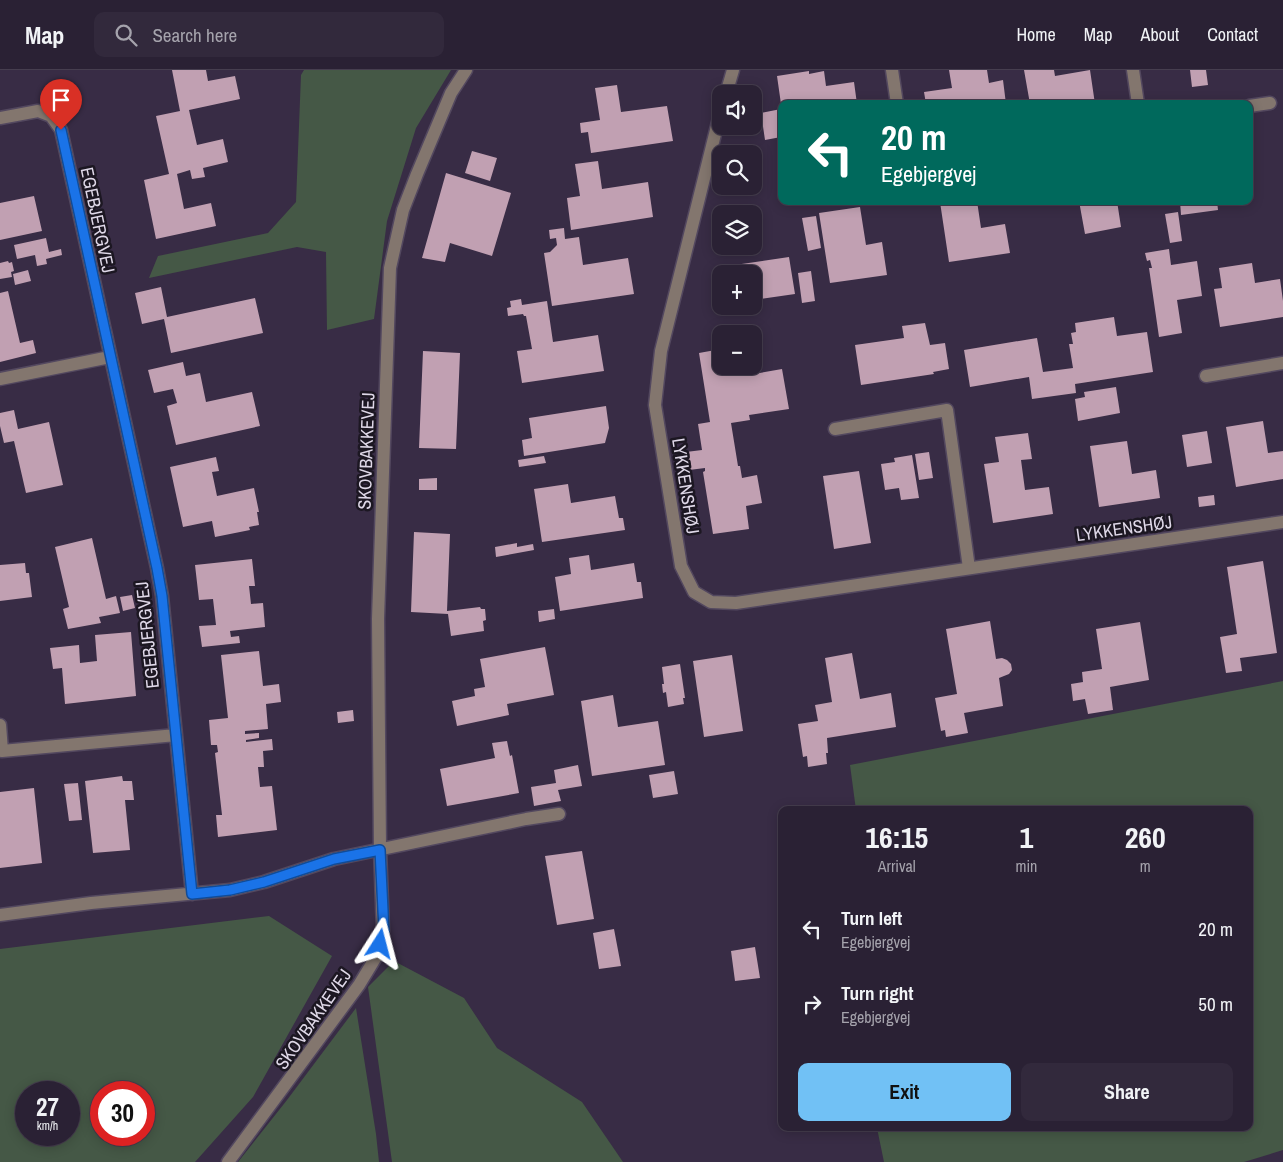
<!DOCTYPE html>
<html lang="en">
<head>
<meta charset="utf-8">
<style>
	:root { --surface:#2a2134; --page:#32293c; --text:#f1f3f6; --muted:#a5a3ac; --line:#463e4f; --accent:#71c1f5 }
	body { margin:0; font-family:"Archivo Narrow",sans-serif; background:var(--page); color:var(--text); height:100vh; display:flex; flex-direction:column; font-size:19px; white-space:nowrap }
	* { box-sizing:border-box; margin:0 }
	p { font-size:16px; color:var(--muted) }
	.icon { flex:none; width:28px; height:28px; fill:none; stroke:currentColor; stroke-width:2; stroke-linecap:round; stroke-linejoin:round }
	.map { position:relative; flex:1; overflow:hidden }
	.side { position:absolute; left:778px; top:736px; width:475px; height:325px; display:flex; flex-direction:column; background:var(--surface); border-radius:10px; box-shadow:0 2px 12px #0003,0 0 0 1px var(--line) }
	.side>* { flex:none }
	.top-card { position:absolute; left:778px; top:30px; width:475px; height:105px; border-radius:10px; box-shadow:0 2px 12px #0003,0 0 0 1px var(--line); background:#00695c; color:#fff; overflow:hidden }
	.fabs { position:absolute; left:712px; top:15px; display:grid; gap:10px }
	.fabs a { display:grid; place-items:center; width:50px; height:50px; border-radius:10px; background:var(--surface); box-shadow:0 2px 12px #0003,0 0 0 1px var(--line); font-size:25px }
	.speed { position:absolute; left:15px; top:1011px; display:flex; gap:10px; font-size:25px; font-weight:700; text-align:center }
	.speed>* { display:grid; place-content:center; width:65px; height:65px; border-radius:50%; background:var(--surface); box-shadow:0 2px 12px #0003,0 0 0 1px var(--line); line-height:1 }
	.speed small { font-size:12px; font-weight:400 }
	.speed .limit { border:8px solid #d22; background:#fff; color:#111 }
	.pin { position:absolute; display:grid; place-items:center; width:42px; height:42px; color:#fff; margin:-51px -21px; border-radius:50% 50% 50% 0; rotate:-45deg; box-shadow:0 0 5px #0007 }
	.pin .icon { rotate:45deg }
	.me { position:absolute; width:55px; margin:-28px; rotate:9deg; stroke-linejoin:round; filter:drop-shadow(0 0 4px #0008) }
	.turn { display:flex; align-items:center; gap:18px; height:105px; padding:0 20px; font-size:22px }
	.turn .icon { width:65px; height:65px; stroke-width:2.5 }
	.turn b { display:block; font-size:35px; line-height:42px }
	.eta { display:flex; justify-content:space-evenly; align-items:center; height:85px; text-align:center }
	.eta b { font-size:30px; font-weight:700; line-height:35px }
	.action { display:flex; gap:10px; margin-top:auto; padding:10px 20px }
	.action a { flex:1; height:58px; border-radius:10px; background:var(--accent); color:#111; font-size:20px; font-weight:700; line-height:58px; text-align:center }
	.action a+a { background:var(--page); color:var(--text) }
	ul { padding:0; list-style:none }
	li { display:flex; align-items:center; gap:15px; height:75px; padding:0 20px }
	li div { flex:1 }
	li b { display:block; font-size:19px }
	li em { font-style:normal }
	header { display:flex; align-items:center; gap:30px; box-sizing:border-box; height:70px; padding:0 25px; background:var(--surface); border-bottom:1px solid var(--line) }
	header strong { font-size:24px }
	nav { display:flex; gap:28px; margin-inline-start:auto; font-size:18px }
	.search { width:350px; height:45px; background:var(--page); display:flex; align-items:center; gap:12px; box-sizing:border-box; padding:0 18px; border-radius:10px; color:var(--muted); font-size:19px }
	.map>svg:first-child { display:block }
	.green { fill:#455846; fill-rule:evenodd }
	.building { fill:#c1a0b2 }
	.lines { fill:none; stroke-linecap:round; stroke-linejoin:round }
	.minor-casing { stroke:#53485f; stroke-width:15 }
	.minor { stroke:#83766e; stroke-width:12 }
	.route-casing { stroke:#114b97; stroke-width:12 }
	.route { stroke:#1a73e8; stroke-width:9 }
	.labels { text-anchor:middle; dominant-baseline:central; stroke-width:5; stroke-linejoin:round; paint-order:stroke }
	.street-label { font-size:18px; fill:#dfd8e8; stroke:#1c1722 }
</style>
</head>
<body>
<header>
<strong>Map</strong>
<div class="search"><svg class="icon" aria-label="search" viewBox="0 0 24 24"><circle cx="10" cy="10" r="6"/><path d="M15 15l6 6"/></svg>Search here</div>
<nav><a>Home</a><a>Map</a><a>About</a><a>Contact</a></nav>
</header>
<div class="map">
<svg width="1283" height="1092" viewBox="0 0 1283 1092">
	<rect width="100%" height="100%" fill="#382c45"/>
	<!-- green -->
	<path class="green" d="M304 0H451L416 58 387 151 374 249 327 260 326 182 297 177 149 208 158 186 268 163 296 132 301 5Z
		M1283 611V1080L1244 1092H884L877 1058H1249V740H856L850 695Z
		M269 846 332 886 253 1027 195 1092H0V879ZM69 1022V1065H26V1022ZM144 1022V1065H101V1022Z
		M394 891 464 928 497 978 582 1032 623 1092H392L368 917Z
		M356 938 376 1064 379 1092H238L287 1030Z"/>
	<!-- building -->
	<path class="building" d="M172 0H206L208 11 235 6 240 29 189 40 197 75 223 69 228 92 203 98 205 107 192 109 190 100 177 104 184 139 211 133 216 156 156 169 144 110 169 104 156 46 180 41Z
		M949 0H987L989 13 1003 10 1006 34H926L924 22 952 18Z
		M1024 0H1054L1055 6 1090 0 1095 34H1030Z
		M1190 0H1206L1208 15 1192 17Z
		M809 1V4L824 1 826 16 854 12 857 34H781L777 6Z
		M617 15 621 42 667 36 673 71 591 83 588 62 581 63 580 53 600 50 595 18Z
		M781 39V67L765 70 761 43Z
		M472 81 497 88 490 111 465 103Z
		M598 91 602 119 648 112 653 147 571 160 567 128 580 126 575 94Z
		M446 103 511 123 492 186 450 173 445 192 422 188Z
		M34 126 42 161 0 170V133Z
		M944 131H977L981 158 1005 154 1010 183 949 192 940 132Z
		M1079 131H1117L1121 157 1085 164Z
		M1180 131H1217L1218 140 1181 145Z
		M860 137 866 175 882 172 887 205 830 213 819 143Z
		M1178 142 1182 171 1170 173 1165 144Z
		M816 146 821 178 808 181 802 148Z
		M564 158 565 169 579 167 583 195 628 188 634 224 552 236 544 183 550 182 557 175 556 168 550 169 549 160Z
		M46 168 49 182 61 179 62 185 46 189 47 194 37 196 35 185 17 189 14 175Z
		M1169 179 1171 195 1197 191 1202 226 1177 230 1182 263 1159 267 1149 198H1152L1150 190 1147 191 1145 183Z
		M789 187 795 224 754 230V204H721V197Z
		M8 191 9 193 12 192 14 201 11 202 12 207 0 209V193Z
		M1252 193 1255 213 1280 209 1283 231V247L1220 257 1214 219 1222 218 1219 198Z
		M28 200 31 211 15 215 13 204Z
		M811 201 815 231 802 233 798 203Z
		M161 217 167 247 255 228 263 263 171 283 164 249 142 254 135 223Z
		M8 221 20 273 33 270 36 283 0 292V223Z
		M521 229 522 235 547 231 553 272 598 265 604 301 522 313 517 281 532 279 526 246H524L523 244 508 246 507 238 511 237 510 231Z
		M1114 247 1117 266 1147 262 1153 302 1075 314 1076 323 1032 329 1029 307 970 317 964 280 1037 268 1043 302 1073 298 1069 274H1073L1071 263 1076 262 1075 253Z
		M925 253 930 275 945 273 949 299 933 302 934 304 861 315 855 275 904 268 902 256Z
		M721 279V296H741L743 306 782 299 789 339 749 345 750 350 731 353 738 396H740L742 408 757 405 762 433 746 436 749 459 713 464 703 402 705 401V398L689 400 686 382 702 380 698 354 710 352 699 283Z
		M423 281 460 283 456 379 419 378Z
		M183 292 186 306 200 303 206 332 252 322 260 356 176 375 167 336 177 333 173 319 154 323 148 300Z
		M1116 317 1120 343 1078 351 1075 329 1085 327 1084 322Z
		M606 336 609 358 605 373 524 386 522 370 532 368 529 348Z
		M14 340 18 359 49 352 63 415 26 423 14 371 4 373 0 356V343Z
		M1263 351 1268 383 1283 381V409L1236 417 1226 357Z
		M1207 361 1212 393 1187 397 1182 365Z
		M1028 363 1032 389 1021 390 1025 420 1049 417 1053 444 993 453 984 394 999 392 995 367Z
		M1127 371 1132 404 1156 400 1160 428 1099 437 1090 376Z
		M929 382 933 408 919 410 915 384Z
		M912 385 919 428 901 430 899 418 885 420 881 394 895 392 894 388Z
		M544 386 546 393 519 397 518 390Z
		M216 387 219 401 212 402 217 426 254 418 259 442H257L259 455 249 457 250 460 215 467 212 451 183 457 170 397Z
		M859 401 871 473 834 479 823 406Z
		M437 408V420H419V409Z
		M568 414 571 433 615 426 619 448H623L625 460 542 472 534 419Z
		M1214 425 1215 435 1199 437 1198 427Z
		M414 462 450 464 447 541 480 537 481 539H485L486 550 483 551 484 561 451 566 448 544 411 542Z
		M92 468 106 529 116 526 120 543 99 547 101 553 68 559 63 539 69 537 55 477Z
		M517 473V477L533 474 534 480 496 487 495 477Z
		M589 485 591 500 634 493 637 512H641L643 528 560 541 555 507 571 504 569 488Z
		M252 489 255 516H249L251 534 263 533 265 557 230 561 231 567 239 566 240 573 202 577 199 556 216 555 213 529 199 530 195 495Z
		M1263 491 1277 583 1240 588 1242 601 1226 603 1220 567 1237 564 1227 497Z
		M25 493 26 503H29L32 527 0 531V495Z
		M132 525 135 538 123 541 120 527Z
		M554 539 555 549 539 552 538 541Z
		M990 551 996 589 1002 588 1007 590 1011 594 1012 600 1009 604 999 608 1003 636 964 643 968 663 946 667 945 660 941 661 935 628 957 624 946 559Z
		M1140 552 1149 610 1110 617 1113 640 1088 644 1085 629 1073 631 1071 614 1083 612 1082 602 1102 599 1096 559Z
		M131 562 136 626 65 634 62 598 53 599 50 578 79 575 80 593 97 591 95 565Z
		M545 577 554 625 507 634 509 645 457 656 452 631 475 626 474 619 485 617 480 589Z
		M259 581 263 616 279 614 281 632 266 634 268 659 245 661V664L259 663V668L246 670V672L272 669 273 680 263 681 264 697H258L260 717 272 716 277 760 218 767 216 745H222L215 683 218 682 217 675H211L209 650 228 648 221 585Z
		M852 583 860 629 891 623 896 657 827 668 828 683H826L827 694 808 697 807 686 803 687 798 654 818 651 815 635 832 632 825 588Z
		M732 585 743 661 704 667 693 591Z
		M680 594 685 628H683L684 634 668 637 666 622 663 623 662 614H664L662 597Z
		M613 625 618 657 658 651 665 695 592 706 581 631Z
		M353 640 354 651 338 653 337 642Z
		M507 671 510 686 512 685 519 723 447 736 440 699 495 688 492 673Z
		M578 695 582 716 558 720 561 731 534 736 531 717 556 713 554 700Z
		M674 701 678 724 653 728 649 705Z
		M122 706 123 711H132L134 730H125L130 780 93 783 85 711Z
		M78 713 82 750 69 751 64 714Z
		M34 718 42 793 0 798V722Z
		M582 781 594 849 557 855 545 786Z
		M614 859 621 896 599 899 593 863Z
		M755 877 760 908 735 911 731 881Z"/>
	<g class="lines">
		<defs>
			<path id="minor" d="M892 0 897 34
				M1133 0 1138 34
				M726 24 733 0
				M1249 36 1270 33
				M721 40 661 281 655 335 681 496 694 522 711 532 736 533 1283 452
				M0 48 38 41 51 46 61 60 157 498 162 526 192 824
				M1206 306 1283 293
				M0 309 110 287
				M835 359 947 340 969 498
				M0 655 2 681 176 665
				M0 845 91 833 230 820 264 812 334 789 526 749 559 744
				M228 1092 359 915 376 887 383 861 380 779 378 549 390 198 403 140 417 104 451 23 466 0"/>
		</defs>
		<!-- minor casing -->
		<use href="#minor" class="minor-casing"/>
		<!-- minor -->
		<use href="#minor" class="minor"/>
	</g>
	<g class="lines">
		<defs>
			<path id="route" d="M61 60 157 498 162 526 192 824 230 820 264 812 334 789 380 780 384 861 380 874"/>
		</defs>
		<!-- route casing -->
		<use href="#route" class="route-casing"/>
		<!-- route -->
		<use href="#route" class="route"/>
	</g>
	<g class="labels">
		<!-- street labels -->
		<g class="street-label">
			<text transform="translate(98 150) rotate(78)">EGEBJERGVEJ</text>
			<text transform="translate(366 381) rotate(-88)">SKOVBAKKEVEJ</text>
			<text transform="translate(686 416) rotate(81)">LYKKENSHØJ</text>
			<text transform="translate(1124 458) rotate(-8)">LYKKENSHØJ</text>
			<text transform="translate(147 565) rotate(-96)">EGEBJERGVEJ</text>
			<text transform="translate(313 949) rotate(-55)">SKOVBAKKEVEJ</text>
		</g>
	</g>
</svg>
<div class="fabs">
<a><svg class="icon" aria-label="sound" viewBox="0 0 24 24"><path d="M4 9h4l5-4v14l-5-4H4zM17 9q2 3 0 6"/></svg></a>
<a><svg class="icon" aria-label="search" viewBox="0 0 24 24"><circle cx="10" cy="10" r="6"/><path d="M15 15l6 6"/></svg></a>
<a><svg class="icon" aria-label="layers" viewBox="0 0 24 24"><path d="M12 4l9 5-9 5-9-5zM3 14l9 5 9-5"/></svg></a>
<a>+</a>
<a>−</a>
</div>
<div class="speed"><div>27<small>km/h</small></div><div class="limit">30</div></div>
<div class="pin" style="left:61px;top:60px;background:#d93025"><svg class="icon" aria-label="arrive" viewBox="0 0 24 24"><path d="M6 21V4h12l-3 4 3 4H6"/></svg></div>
<svg class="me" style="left:380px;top:874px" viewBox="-20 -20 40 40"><path d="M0-17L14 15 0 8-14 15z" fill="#1a73e8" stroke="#fff" stroke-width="4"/></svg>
<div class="top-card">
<div class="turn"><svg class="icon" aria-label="left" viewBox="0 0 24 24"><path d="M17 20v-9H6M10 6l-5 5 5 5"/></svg><div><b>20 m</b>Egebjergvej</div></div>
</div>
<section class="side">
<div class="eta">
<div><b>16:15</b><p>Arrival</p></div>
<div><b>1</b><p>min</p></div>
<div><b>260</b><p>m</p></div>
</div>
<ul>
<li><svg class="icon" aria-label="left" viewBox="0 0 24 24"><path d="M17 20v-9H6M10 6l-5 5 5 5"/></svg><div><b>Turn left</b><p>Egebjergvej</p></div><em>20 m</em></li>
<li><svg class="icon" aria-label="right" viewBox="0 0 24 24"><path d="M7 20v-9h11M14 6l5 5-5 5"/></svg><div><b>Turn right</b><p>Egebjergvej</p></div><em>50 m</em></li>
</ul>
<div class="action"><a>Exit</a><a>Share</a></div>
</section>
</div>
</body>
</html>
